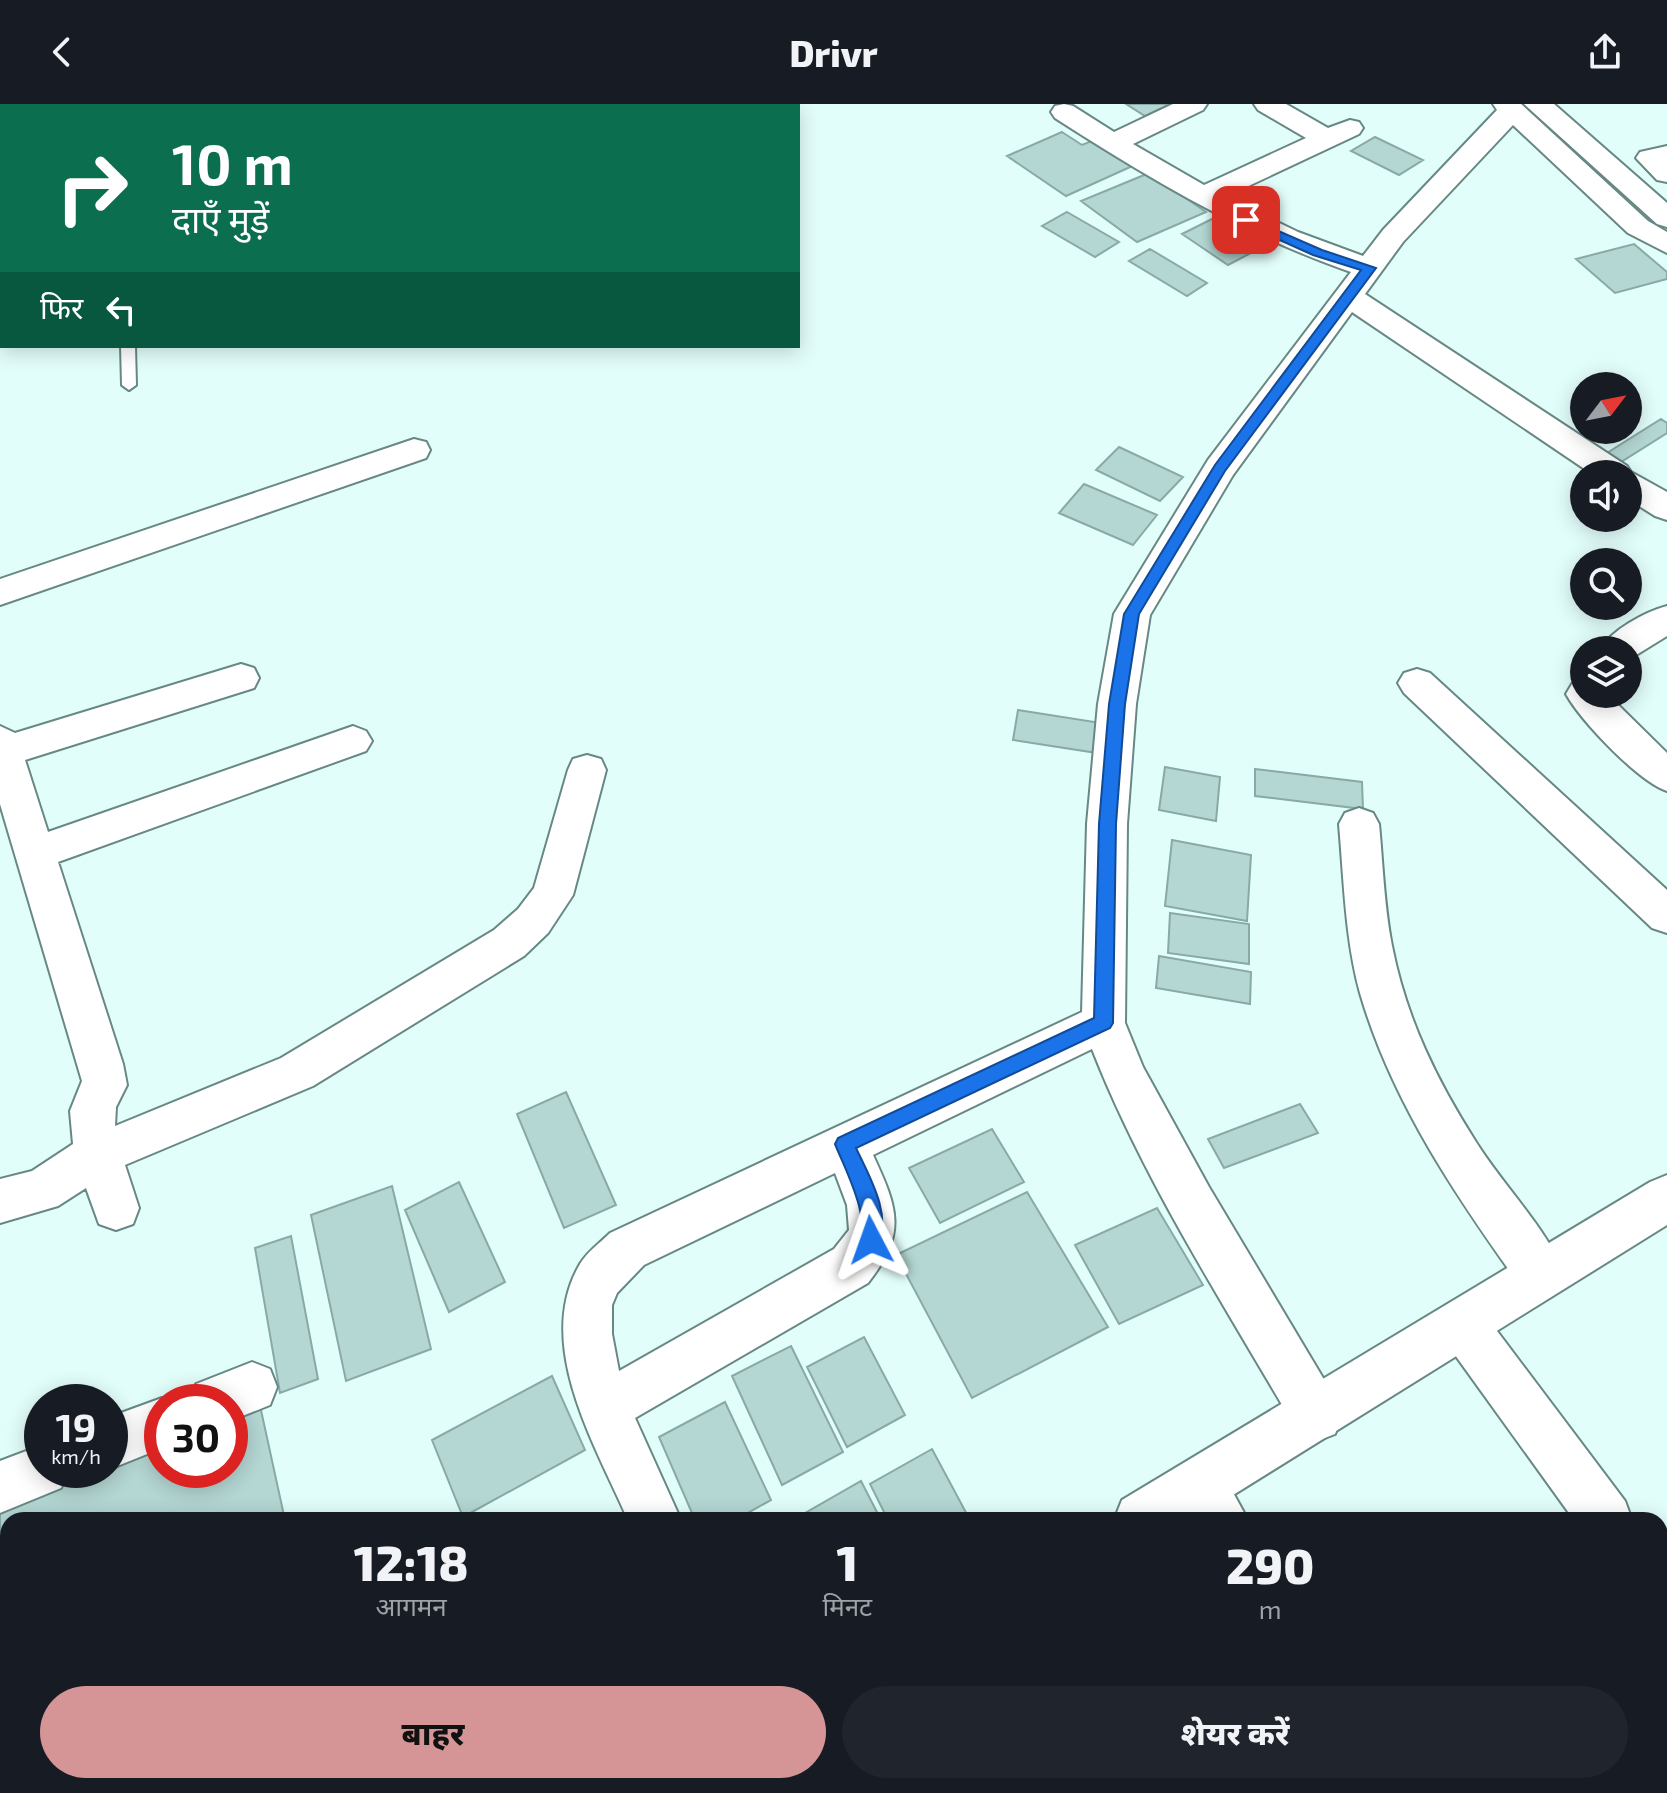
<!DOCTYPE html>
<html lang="hi">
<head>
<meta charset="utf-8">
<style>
	:root { --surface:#171b24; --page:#20242c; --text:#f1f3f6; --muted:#9ea1a6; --accent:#d59597 }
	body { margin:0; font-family:"Exo 2","Noto Sans Devanagari",sans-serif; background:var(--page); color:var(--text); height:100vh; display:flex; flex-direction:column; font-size:30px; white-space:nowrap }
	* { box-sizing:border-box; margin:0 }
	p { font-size:26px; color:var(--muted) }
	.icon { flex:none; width:44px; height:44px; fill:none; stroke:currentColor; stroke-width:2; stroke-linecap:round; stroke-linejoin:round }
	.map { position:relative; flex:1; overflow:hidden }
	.panel { position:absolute; left:0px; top:1408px; width:1668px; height:282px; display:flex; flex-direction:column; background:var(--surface); border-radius:24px 24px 0 0; box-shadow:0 4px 20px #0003 }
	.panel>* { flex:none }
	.banner { position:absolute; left:0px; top:0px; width:800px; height:244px; box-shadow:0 4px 20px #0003; background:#0b6e4f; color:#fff; overflow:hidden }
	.needle { width:52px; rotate:58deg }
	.fabs { position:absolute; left:1570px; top:268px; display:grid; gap:16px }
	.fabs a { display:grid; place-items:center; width:72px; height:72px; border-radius:50%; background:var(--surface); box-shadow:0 4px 20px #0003; font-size:40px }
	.speed { position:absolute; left:24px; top:1280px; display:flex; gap:16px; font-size:40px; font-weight:700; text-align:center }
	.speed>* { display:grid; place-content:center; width:104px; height:104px; border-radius:50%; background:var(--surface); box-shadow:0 4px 20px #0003; line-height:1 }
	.speed small { font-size:20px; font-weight:400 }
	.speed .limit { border:12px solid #d22; background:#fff; color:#111 }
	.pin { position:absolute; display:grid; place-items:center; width:68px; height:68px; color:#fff; margin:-34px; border-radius:16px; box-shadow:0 4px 12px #0006 }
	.me { position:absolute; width:88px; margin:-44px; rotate:356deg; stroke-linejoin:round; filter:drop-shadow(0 0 6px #0008) }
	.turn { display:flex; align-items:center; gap:28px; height:168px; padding:0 40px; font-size:36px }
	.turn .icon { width:104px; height:104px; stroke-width:2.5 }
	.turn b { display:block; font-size:56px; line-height:68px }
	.then { display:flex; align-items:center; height:76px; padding:0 40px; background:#0003; gap:16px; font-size:30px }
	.eta { display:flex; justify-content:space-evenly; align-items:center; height:136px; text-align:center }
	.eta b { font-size:48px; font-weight:800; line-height:56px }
	.primary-button { display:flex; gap:16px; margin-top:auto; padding:16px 40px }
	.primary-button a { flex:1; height:92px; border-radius:48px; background:var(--accent); color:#111; font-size:32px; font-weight:800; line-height:92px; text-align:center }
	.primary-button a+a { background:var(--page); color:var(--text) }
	header { display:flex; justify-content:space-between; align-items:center; height:104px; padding:0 40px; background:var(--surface); font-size:36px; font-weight:800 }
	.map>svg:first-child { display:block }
	.building { fill:#b4d7d3; stroke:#88aaa6; stroke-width:2 }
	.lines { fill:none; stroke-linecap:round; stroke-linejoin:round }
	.service-casing { stroke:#678885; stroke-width:4 }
	.minor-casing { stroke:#678885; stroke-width:4 }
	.tertiary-casing { stroke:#678885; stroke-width:4 }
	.service { fill:#fff; fill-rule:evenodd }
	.minor { fill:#fff; fill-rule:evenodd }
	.tertiary { fill:#fff; fill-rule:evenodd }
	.route { fill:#1a73e8; stroke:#114b97; stroke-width:2 }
</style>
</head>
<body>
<header><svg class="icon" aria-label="back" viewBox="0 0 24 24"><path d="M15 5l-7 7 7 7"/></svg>Drivr<svg class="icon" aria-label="share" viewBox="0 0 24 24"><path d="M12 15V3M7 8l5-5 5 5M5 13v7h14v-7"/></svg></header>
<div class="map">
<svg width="1667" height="1689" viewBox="0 0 1667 1689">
	<rect width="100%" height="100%" fill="#e2fefb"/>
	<!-- building -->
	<path class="building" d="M1126 0H1170L1145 12Z
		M1062 28 1082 41 1099 34 1139 59 1066 92 1007 52Z
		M1375 33 1423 56 1399 71 1351 47Z
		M1149 69 1206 108 1137 138 1081 97Z
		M1067 108 1119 138 1095 153 1042 122Z
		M1222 110 1268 140 1228 161 1182 130Z
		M1634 140 1667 168V175L1615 189 1576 155Z
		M1150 145 1207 179 1187 192 1129 157Z
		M1661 315 1667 319V329L1621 358 1607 349Z
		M1119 343 1183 373 1160 397 1096 366Z
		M1084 380 1157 411 1133 441 1059 409Z
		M1018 606 1101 619 1097 649 1013 636Z
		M1165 663 1220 673 1216 717 1159 706Z
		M1255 665 1362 678 1363 705 1255 692Z
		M1172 736 1251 751 1247 817 1165 802Z
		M1170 809 1249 820V860L1168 849Z
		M1159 852 1251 868 1250 900 1156 884Z
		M566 988 616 1101 564 1124 517 1010Z
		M1300 1000 1318 1029 1224 1064 1208 1035Z
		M992 1025 1024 1078 940 1119 909 1064Z
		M459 1078 505 1178 449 1208 405 1106Z
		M392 1082 431 1245 346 1277 311 1111Z
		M1027 1088 1108 1223 972 1294 896 1151Z
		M1157 1104 1203 1181 1119 1220 1075 1141Z
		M291 1132 318 1275 280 1289 255 1144Z
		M864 1233 905 1311 847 1343 807 1263Z
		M791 1242 843 1348 782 1381 732 1272Z
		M552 1272 585 1346 463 1413 432 1336Z
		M259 1297 285 1416H8V1598L0 1602V1405L93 1366H110V1359L162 1337V1366H230V1309Z
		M725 1298 771 1396 735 1416H695L659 1333Z
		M932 1345 970 1416H888L870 1380Z
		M861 1377 881 1416H793Z
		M952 1682H994L997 1689H939Z
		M1000 1682H1071L1075 1689H1003Z
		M1081 1682H1167L1170 1689H1085Z
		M1224 1682H1259L1249 1689H1228Z
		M1297 1682H1355L1359 1689H1287Z"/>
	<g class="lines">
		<defs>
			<path id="service" d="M0 0H8L9 2H2V5Z
				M0 167H2V175H0Z
				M121 242H135L136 281 129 286 122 281Z"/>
			<path id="minor" d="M1064 0 1073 2 1114 28 1173 0H1207L1203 6 1133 40 1204 81 1306 34 1258 6 1254 0H1286L1328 24 1350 16 1359 18 1363 24 1359 30 1225 93 1298 128 1363 152 1383 126 1497 6 1493 0H1521L1648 117 1667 128V149L1628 129 1513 21 1403 138 1365 190 1627 362 1631 368 1667 388V416L1655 412 1628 395V370H1592L1352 208 1233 371 1150 511 1136 600 1127 720 1125 919 1143 963 1209 1083 1335 1294 1342 1312 1335 1330 1317 1337 1299 1330C1227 1205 1145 1080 1092 945L873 1051C898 1105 907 1129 868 1179L635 1314 681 1416H628C596 1342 533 1240 580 1160 587 1148 600 1139 610 1129L1082 908 1087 720 1098 600 1114 510 1208 356 1351 168C1244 131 1150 75 1055 14L1051 8 1055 2ZM835 1069 847 1101 849 1126 834 1145 619 1267 612 1230V1201L617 1189 644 1161Z
				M1667 42V78L1657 76 1636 54 1640 48Z
				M414 335 426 338 430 346 426 354 0 501V475Z
				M1667 502V532L1628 556V546H1600C1611 526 1645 508 1667 502Z
				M241 560 254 564 259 574 254 584 25 656 48 728 353 622 366 627 372 637 366 647 58 758 123 960 127 981 116 1003 115 1022 281 954 494 826 518 805 534 784 568 666 573 655 587 651 601 655 606 666 573 791 548 829 524 852 313 982 125 1061 139 1104 133 1120 116 1126 99 1120 86 1084 58 1102 0 1119V1075L32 1067 73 1040 70 1007 82 977 0 700V622L15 629Z
				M1417 565 1430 569 1667 786V829L1652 824 1404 589 1398 579 1404 569Z
				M1584 576V590H1607L1667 649V687C1639 678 1581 617 1566 590L1572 580Z
				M1359 704 1373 709 1379 720C1383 761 1384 802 1392 842 1406 914 1437 977 1476 1038 1503 1081 1546 1124 1565 1170L1558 1187 1541 1194 1524 1187C1458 1095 1392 999 1360 889 1345 834 1344 777 1339 720L1345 709Z
				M1462 1195 1479 1203 1625 1397 1632 1416H1574L1445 1237 1437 1220 1445 1203Z
				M252 1258 270 1265 277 1283 270 1301 230 1317V1298H189L196 1280Z
				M162 1294 173 1298H162V1344L110 1365V1313Z
				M42 1341V1366H69L61 1384 0 1409V1357Z
				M1201 1355 1219 1363 1248 1416H1192L1175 1381 1183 1363Z
				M1660 1462 1667 1465V1526L1660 1523Z
				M8 1614V1671L0 1675V1617Z
				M740 1682H798L801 1689H743Z
				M1358 1682H1417L1420 1689H1361Z"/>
			<path id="tertiary" d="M1524 0H1554L1667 99V123L1657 120Z
				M1667 1071V1121L1193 1416H1114L1122 1396 1650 1078Z
				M662 1682H730L727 1689H659Z"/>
		</defs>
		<!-- service casing -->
		<use href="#service" class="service-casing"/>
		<!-- minor casing -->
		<use href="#minor" class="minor-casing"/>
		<!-- tertiary casing -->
		<use href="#tertiary" class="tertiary-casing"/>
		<!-- service -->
		<use href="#service" class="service"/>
		<!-- minor -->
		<use href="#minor" class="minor"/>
		<!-- tertiary -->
		<use href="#tertiary" class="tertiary"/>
	</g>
	<!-- route -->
	<path class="route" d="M1246 113 1322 146 1376 164 1225 367 1139 510 1125 600 1116 720 1113 919 1110 924 856 1044C870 1074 892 1110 878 1143L871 1146 864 1143C859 1131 863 1118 860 1106 855 1083 844 1062 835 1040L838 1034 1094 914 1099 720 1109 600 1124 510 1215 361 1361 166 1313 151 1242 119V114Z"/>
</svg>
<div class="fabs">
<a><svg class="needle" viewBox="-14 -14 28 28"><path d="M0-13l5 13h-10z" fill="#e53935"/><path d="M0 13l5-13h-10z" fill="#9ea1a6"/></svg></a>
<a><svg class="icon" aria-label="sound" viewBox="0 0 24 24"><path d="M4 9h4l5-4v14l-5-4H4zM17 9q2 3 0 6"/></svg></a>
<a><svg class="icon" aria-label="search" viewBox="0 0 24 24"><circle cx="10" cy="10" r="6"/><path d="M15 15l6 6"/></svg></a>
<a><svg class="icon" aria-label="layers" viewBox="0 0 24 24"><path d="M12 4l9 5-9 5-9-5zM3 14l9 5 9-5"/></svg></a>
</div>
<div class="speed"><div>19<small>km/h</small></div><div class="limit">30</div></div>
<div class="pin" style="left:1246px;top:116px;background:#d93025"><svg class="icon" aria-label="arrive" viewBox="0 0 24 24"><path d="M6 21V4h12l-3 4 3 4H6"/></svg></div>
<svg class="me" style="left:871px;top:1136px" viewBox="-20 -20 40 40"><path d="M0-17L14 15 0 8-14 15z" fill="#1a73e8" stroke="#fff" stroke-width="4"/></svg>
<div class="banner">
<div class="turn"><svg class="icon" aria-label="right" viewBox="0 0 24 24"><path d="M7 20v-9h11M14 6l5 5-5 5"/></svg><div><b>10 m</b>दाएँ मुड़ें</div></div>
<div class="then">फिर<svg class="icon" aria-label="left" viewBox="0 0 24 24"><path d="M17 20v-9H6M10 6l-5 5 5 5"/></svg></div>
</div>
<section class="panel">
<div class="eta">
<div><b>12:18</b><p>आगमन</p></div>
<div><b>1</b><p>मिनट</p></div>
<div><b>290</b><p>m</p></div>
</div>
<div class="primary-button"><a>बाहर</a><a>शेयर करें</a></div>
</section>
</div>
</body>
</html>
